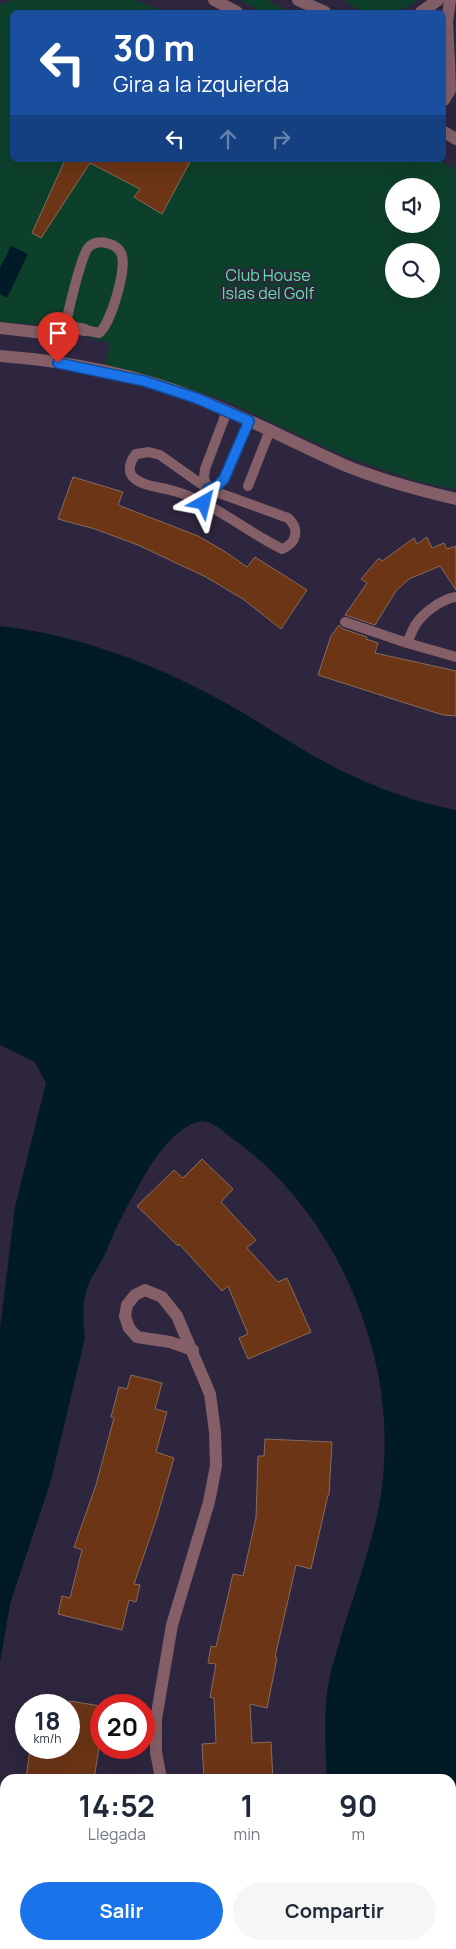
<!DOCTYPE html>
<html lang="es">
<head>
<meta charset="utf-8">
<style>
	:root { --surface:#fff; --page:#f6f6f7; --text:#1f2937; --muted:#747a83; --accent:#1a73e8 }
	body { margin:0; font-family:Manrope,sans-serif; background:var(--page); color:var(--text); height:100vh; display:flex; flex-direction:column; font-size:19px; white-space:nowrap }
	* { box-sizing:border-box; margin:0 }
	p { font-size:16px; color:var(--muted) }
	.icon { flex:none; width:28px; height:28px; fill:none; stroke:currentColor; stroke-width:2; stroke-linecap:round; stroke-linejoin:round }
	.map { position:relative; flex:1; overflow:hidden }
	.side { position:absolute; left:0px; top:1774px; width:456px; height:176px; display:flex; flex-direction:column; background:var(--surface); border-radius:15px 15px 0 0; box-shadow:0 5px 20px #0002 }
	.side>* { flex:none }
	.hud { position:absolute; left:10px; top:10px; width:436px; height:152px; border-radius:8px; box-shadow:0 5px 20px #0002; background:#1a4fa0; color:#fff; overflow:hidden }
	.controls { position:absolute; left:385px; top:178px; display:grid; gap:10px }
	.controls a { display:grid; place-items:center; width:55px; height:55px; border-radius:50%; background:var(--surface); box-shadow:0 5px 20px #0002; font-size:25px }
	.speed { position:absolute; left:15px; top:1694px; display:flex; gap:10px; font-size:25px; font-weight:700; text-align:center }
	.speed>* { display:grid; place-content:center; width:65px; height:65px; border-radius:50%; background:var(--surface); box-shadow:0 5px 20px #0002; line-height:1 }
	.speed small { font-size:12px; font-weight:400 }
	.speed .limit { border:8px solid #d22; background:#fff; color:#111 }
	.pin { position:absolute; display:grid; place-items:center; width:42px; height:42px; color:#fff; margin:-51px -21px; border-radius:50% 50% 50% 0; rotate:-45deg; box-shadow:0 0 5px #0007 }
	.pin .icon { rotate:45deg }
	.me { position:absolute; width:55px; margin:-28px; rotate:37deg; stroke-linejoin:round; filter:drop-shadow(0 0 4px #0008) }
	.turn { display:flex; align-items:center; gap:18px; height:105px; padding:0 20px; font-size:22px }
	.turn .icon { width:65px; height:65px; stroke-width:2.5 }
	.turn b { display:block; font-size:35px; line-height:42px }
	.lanes { display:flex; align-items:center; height:48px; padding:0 20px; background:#0003; justify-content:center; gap:25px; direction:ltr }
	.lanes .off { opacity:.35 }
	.eta { display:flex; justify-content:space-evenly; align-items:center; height:85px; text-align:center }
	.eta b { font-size:30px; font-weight:700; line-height:35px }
	.action { display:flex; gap:10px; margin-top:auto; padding:10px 20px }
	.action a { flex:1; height:58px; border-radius:30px; background:var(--accent); color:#fff; font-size:20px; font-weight:700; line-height:58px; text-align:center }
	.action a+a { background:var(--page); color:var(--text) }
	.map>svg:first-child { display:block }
	.green { fill:#0d402a; fill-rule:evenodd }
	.water { fill:#001a27 }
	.building { fill:#6c3516; stroke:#886b5c }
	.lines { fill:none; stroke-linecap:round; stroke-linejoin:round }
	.service { stroke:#845f67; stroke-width:10 }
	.minor { stroke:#845f67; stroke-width:12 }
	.tertiary { stroke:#845f67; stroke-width:12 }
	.route-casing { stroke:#114b97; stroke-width:12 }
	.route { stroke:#1a73e8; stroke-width:9 }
	.labels { text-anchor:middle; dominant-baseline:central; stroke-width:4.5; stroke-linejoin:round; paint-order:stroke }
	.park-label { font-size:16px; fill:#65e1a5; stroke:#2d263e }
</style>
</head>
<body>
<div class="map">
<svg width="456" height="1949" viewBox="0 0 456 1949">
	<rect width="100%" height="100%" fill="#2d263e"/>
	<!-- green -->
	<path class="green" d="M13 0H135L166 12H12V160H439L456 170V489L420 482 344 456 229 402 171 383 105 364 110 343 42 325 0 322V5ZM394 186H431V224H394ZM394 251H431V289H394Z
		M240 0H267L289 12H262Z
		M344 0H417C405 11 382 17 365 12 358 10 350 4 344 0Z"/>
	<!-- water -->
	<path class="water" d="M11 246 28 254 7 298 0 294V268Z
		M0 626C79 635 155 664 224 702 264 724 301 751 342 771 377 788 417 803 456 810V1949H391L389 1945H451V1779H327C325 1744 323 1709 330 1675 333 1662 338 1649 341 1636 352 1602 364 1567 373 1532 388 1479 388 1417 376 1364 355 1274 307 1192 232 1138 222 1131 210 1118 197 1122 164 1133 142 1180 126 1209 118 1223 112 1238 105 1254 100 1265 90 1277 87 1289 82 1305 83 1321 85 1338L50 1484 10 1604 0 1663V1329L15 1207 46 1083 35 1062 0 1045Z"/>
	<!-- building -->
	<path class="building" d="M65 160H191L162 214 134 197 140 189 90 163 41 238 32 233Z
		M73 477 123 492 118 505 198 536 224 551 247 567 255 557 307 590 281 629 243 599 206 577 138 545 95 529 58 519Z
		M427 537 432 548 444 543 447 549 456 546V590L440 566 409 579 396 591 375 625 345 615 367 583 361 579 379 558 382 561 414 538 417 544Z
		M339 625 343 629 367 637 366 639 378 643 375 653 456 671V716L443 715 318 675 331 636Z
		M202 1159 233 1189 221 1202 256 1240 247 1248 278 1282 287 1278 311 1332 248 1359 239 1338 248 1334 228 1286 222 1291 179 1244 178 1246 137 1206 174 1170 183 1178Z
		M131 1375 162 1383 155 1409 167 1412 156 1452 174 1458 157 1517 134 1584 140 1585 136 1602 129 1600 122 1630 58 1614 62 1596 70 1598 82 1550 74 1547 96 1485 114 1418 111 1417 119 1387 127 1389Z
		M265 1439 332 1442 329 1495H328L311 1569 296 1565 275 1657 277 1658 267 1708 250 1704 252 1743 271 1742 273 1779H204L202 1744 216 1743 214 1698 210 1697 216 1664 208 1663 211 1646 216 1647 233 1574 243 1576 256 1518 258 1456H264Z
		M69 1701 101 1706V1735L94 1779H26L30 1748H69Z"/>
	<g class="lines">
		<!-- service -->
		<path class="service" d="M65 326C69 310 80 258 88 248 92 243 100 241 106 243 112 244 118 247 121 253 128 266 111 324 99 333L85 330
			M149 452 160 455 208 489 288 518C300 529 297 543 282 549 245 531 213 502 174 491 161 487 144 487 134 478 126 471 131 460 136 454Z
			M248 486 270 430
			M208 489 217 486 224 479 249 421
			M204 503 208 489 204 478 205 469 227 411
			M345 622 407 643 456 657
			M407 643C410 637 412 630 416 624 424 612 442 599 456 597"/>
		<!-- minor -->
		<path class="minor" d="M421 12 438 0
			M449 61 447 22 450 0
			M0 328 44 333 65 326 85 330
			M0 356C65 361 135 374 196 398 246 417 294 443 344 465 380 480 418 490 456 499
			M161 1779 156 1752V1719L172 1625 209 1502 216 1466 215 1432 210 1394 177 1316 162 1297 145 1290 135 1295 127 1305 125 1316 129 1328 137 1337 170 1342 193 1350
			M0 1850H5
			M197 1945 199 1949"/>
		<!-- tertiary -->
		<path class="tertiary" d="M214 0 237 12
			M298 0 325 12
			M444 100 450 90 449 61
			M444 132 456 139"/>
	</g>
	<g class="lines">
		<defs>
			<path id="route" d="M58 363 144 381 196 398 249 421 224 479 217 486 208 489 204 503"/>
		</defs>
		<!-- route casing -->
		<use href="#route" class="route-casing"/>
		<!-- route -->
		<use href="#route" class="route"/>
	</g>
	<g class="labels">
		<!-- park labels -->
		<g class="park-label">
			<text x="268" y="275">Club House<tspan x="268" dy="18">Islas del Golf</tspan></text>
		</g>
	</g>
</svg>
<div class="controls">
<a><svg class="icon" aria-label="sound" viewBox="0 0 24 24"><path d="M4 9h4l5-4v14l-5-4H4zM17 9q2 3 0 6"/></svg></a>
<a><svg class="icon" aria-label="search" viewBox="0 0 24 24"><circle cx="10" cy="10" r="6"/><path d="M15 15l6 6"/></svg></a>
</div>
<div class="speed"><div>18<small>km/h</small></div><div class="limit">20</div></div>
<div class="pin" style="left:58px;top:363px;background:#d93025"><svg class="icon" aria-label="arrive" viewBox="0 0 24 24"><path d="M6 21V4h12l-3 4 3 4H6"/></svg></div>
<svg class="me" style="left:204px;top:503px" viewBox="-20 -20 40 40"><path d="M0-17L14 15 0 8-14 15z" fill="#1a73e8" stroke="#fff" stroke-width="4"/></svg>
<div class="hud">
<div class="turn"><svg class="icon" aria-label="left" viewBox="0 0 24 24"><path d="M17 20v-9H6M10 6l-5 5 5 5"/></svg><div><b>30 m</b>Gira a la izquierda</div></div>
<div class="lanes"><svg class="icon" aria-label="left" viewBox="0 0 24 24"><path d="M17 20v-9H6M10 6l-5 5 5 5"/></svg><svg class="icon off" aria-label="ahead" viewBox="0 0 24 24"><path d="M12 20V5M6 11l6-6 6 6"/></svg><svg class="icon off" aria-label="right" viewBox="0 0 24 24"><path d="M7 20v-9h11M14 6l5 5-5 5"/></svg></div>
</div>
<section class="side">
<div class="eta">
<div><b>14:52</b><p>Llegada</p></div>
<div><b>1</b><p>min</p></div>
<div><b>90</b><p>m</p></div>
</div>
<div class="action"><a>Salir</a><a>Compartir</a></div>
</section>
</div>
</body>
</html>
